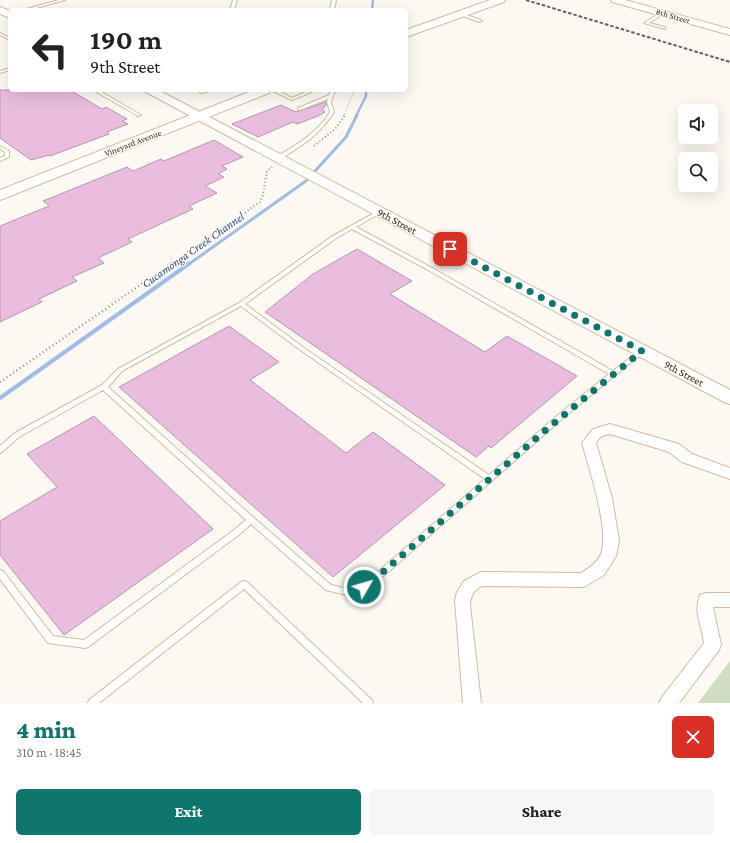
<!DOCTYPE html>
<html lang="en">
<head>
<meta charset="utf-8">
<style>
	:root { --surface:#fff; --page:#f6f6f6; --text:#222; --muted:#767676; --accent:#0f766e }
	body { margin:0; font-family:"Crimson Pro",serif; background:var(--page); color:var(--text); height:100vh; display:flex; flex-direction:column; font-size:15px; white-space:nowrap }
	* { box-sizing:border-box; margin:0 }
	p { font-size:13px; color:var(--muted) }
	.icon { flex:none; width:22px; height:22px; fill:none; stroke:currentColor; stroke-width:2; stroke-linecap:round; stroke-linejoin:round }
	.map { position:relative; height:703px; overflow:hidden }
	.details { display:flex; flex-direction:column; background:var(--surface); flex:1 }
	.details>* { flex:none }
	.banner { position:absolute; left:8px; top:8px; width:400px; height:84px; border-radius:6px; box-shadow:0 4px 16px #0002; background:#fff; color:var(--text); overflow:hidden }
	.controls { position:absolute; left:678px; top:104px; display:grid; gap:8px }
	.controls a { display:grid; place-items:center; width:40px; height:40px; border-radius:6px; background:var(--surface); box-shadow:0 4px 16px #0002; font-size:20px }
	.pin { position:absolute; display:grid; place-items:center; width:34px; height:34px; color:#fff; margin:-17px; border-radius:8px; box-shadow:0 2px 6px #0006 }
	.me { position:absolute; width:44px; margin:-22px; rotate:52deg; stroke-linejoin:round; filter:drop-shadow(0 0 3px #0008) }
	.turn { display:flex; align-items:center; gap:14px; height:84px; padding:0 16px; font-size:18px }
	.turn .icon { width:52px; height:52px; stroke-width:2.5 }
	.turn b { display:block; font-size:28px; line-height:34px }
	.round { display:grid; place-items:center; flex:none; width:42px; height:42px; border-radius:6px; background:var(--page) }
	.headline { display:flex; align-items:center; justify-content:space-between; height:68px; padding:0 16px }
	h1 { font-size:24px; font-weight:800; line-height:30px; color:var(--accent) }
	.cta { display:flex; gap:8px; margin-top:auto; padding:8px 16px }
	.cta a { flex:1; height:46px; border-radius:6px; background:var(--accent); color:#fff; font-size:16px; font-weight:800; line-height:46px; text-align:center }
	.cta a+a { background:var(--page); color:var(--text) }
	.map>svg:first-child { display:block }
	.green { fill:#cfdec1 }
	.lines { fill:none; stroke-linecap:round; stroke-linejoin:round }
	.stream-far2 { stroke:#a0bde7; stroke-width:2.5 }
	.stream-far1 { stroke:#a0bde7; stroke-width:3 }
	.stream { stroke:#a0bde7; stroke-width:4 }
	.building { fill:#eabcdd; stroke:#b797ae }
	.lane-casing { stroke:#cfbd9c; stroke-width:2 }
	.street-casing { stroke:#cfbd9c; stroke-width:2 }
	.secondary-casing { stroke:#cfbd9c; stroke-width:2 }
	.primary-casing { stroke:#cfbd9c; stroke-width:2 }
	.path-far2 { stroke:#969187; stroke-width:1.5; stroke-dasharray:0.5 2; stroke-linecap:butt }
	.path-far1 { stroke:#969187; stroke-width:2; stroke-dasharray:1 2.5; stroke-linecap:butt }
	.path { stroke:#969187; stroke-width:2.5; stroke-dasharray:1 3; stroke-linecap:butt }
	.lane { fill:#fff; fill-rule:evenodd }
	.street { fill:#fff; fill-rule:evenodd }
	.secondary { fill:#fff; fill-rule:evenodd }
	.primary { fill:#fff; fill-rule:evenodd }
	.rail { stroke:#686357; stroke-width:2; stroke-dasharray:3.5 2; stroke-linecap:butt }
	.route { stroke:#0f766e; stroke-width:7; stroke-dasharray:0 12.6 }
	.labels { text-anchor:middle; dominant-baseline:central; stroke-width:3; stroke-linejoin:round; paint-order:stroke }
	.far-street-label { font-size:9px; fill:#332d1f; stroke:#fdf9f2 }
	.street-label { font-size:11px; fill:#332d1f; stroke:#fdf9f2 }
	.water-label { font-size:12px; font-style:italic; fill:#30568b; stroke:#fdf9f2 }
</style>
</head>
<body>
<div class="map">
<svg width="730" height="703" viewBox="0 0 730 703">
	<rect width="100%" height="100%" fill="#fdf9f2"/>
	<!-- green -->
	<path class="green" d="M730 661V703H698Z"/>
	<g class="lines">
		<!-- stream-far2 -->
		<path class="stream-far2" d="M372 10 373 0
			M356 116 366 96V90"/>
		<!-- stream-far1 -->
		<path class="stream-far1" d="M189 264 306 181 346 137 357 115"/>
		<!-- stream -->
		<path class="stream" d="M0 398 190 263"/>
	</g>
	<!-- building -->
	<path class="building" d="M0 90H70L102 109 106 107 127 119 122 121 128 124 107 132 109 134 50 156 49 155 31 160 0 138Z
		M326 102V105L322 110 325 112 318 116 297 124 293 122 258 137 232 124 281 105 296 112Z
		M214 140 243 157 222 166 227 169 218 174 224 177 205 186 217 193 189 206 193 209 128 239 132 242 98 258 104 263 72 277 77 281 39 299 42 302 0 322V226L49 206 43 201 127 167 133 171 161 159 164 161Z
		M357 249 412 281 390 294 485 352 507 336 577 376 491 448 489 446 476 457 265 312 313 274Z
		M229 326 279 362 250 380 346 453 373 432 445 485 333 577 119 387Z
		M94 416 213 529 64 635 0 555V521L57 487 27 454Z"/>
	<g class="lines">
		<defs>
			<path id="lane" d="M59 0H65L29 10H23Z
				M233 0H237L234 10H230Z
				M332 0H336L334 10H330Z
				M662 12 665 13 649 23 665 27V29L644 23Z
				M461 13 481 20 482 21 479 22 460 15 459 14Z
				M0 33 10 38V40L0 35Z
				M10 68V70L0 73V71Z
				M93 90H98L141 115 138 116Z
				M196 90H214L201 93Z
				M271 90H276L292 98 311 90H316L292 100Z
				M331 90H335L331 102 334 112C320 134 302 146 280 159H276V157C297 145 317 133 330 112L327 102 328 99 300 110H298V108L329 95Z
				M0 146 9 151V157L0 161V158L5 156V152L0 149Z
				M378 211H380L382 212 356 227 434 269 613 371 640 350 642 349 645 351 562 419 386 574 357 596 354 597 326 590 251 524 240 534 88 647 85 648 48 643 0 579V570L3 571 53 636 84 640 234 530 246 520 103 390 19 437 2 452 0 453V446L15 433 102 385 118 369 239 303 331 237ZM352 229 430 271 609 374 558 415 489 475 307 350 245 304 335 239ZM241 306 303 352 485 479 380 570 353 590 331 585 254 518 108 387 122 371Z
				M244 581 247 582 372 700 373 703H363L244 589 99 703H88L89 700 241 582Z"/>
			<path id="street" d="M610 424 679 444 692 454 730 468V479L682 462 669 452 610 434C603 435 599 437 596 443L612 498 619 541 616 556 604 575 584 587 482 586C473 591 471 595 470 605L481 703H463L455 600 457 592 464 581 481 572 581 573C589 568 597 563 601 554 610 531 589 468 582 443L593 429Z
				M706 593H730V607H713L721 645 719 650 679 703H659L662 697 704 643C702 626 693 612 700 595Z"/>
			<path id="secondary" d="M611 0H625L730 29V35L612 2Z
				M0 7 10 11V18L0 14Z
				M144 90H158L730 390V404L724 402 146 92Z"/>
			<path id="primary" d="M490 0H505L504 2 406 37V30Z
				M254 90H271L269 93 0 200V190Z"/>
		</defs>
		<!-- lane casing -->
		<use href="#lane" class="lane-casing"/>
		<!-- street casing -->
		<use href="#street" class="street-casing"/>
		<!-- secondary casing -->
		<use href="#secondary" class="secondary-casing"/>
		<!-- primary casing -->
		<use href="#primary" class="primary-casing"/>
		<!-- path-far2 -->
		<path class="path-far2" d="M344 116 354 90"/>
		<!-- path-far1 -->
		<path class="path-far1" d="M314 146 335 129 345 115
			M170 264 260 202 263 195 267 171 272 167"/>
		<!-- path -->
		<path class="path" d="M0 382 172 263"/>
		<!-- lane -->
		<use href="#lane" class="lane"/>
		<!-- street -->
		<use href="#street" class="street"/>
		<!-- secondary -->
		<use href="#secondary" class="secondary"/>
		<!-- primary -->
		<use href="#primary" class="primary"/>
		<!-- rail -->
		<path class="rail" d="M526 0 730 62"/>
	</g>
	<g class="lines">
		<!-- route -->
		<path class="route" d="M364 587 383 572 548 428 642 351 450 249"/>
	</g>
	<g class="labels">
		<!-- far-street labels -->
		<g class="far-street-label">
			<text transform="translate(673 16) rotate(16)">8th Street</text>
			<text transform="translate(133 143) rotate(-21)">Vineyard Avenue</text>
		</g>
		<!-- street labels -->
		<g class="street-label">
			<text transform="translate(397 221) rotate(28)">9th Street</text>
			<text transform="translate(684 373) rotate(28)">9th Street</text>
		</g>
		<!-- water labels -->
		<g class="water-label">
			<text transform="translate(193 250) rotate(-35)">Cucamonga Creek Channel</text>
		</g>
	</g>
</svg>
<div class="controls">
<a><svg class="icon" aria-label="sound" viewBox="0 0 24 24"><path d="M4 9h4l5-4v14l-5-4H4zM17 9q2 3 0 6"/></svg></a>
<a><svg class="icon" aria-label="search" viewBox="0 0 24 24"><circle cx="10" cy="10" r="6"/><path d="M15 15l6 6"/></svg></a>
</div>
<div class="pin" style="left:450px;top:249px;background:#d93025"><svg class="icon" aria-label="arrive" viewBox="0 0 24 24"><path d="M6 21V4h12l-3 4 3 4H6"/></svg></div>
<svg class="me" style="left:364px;top:587px" viewBox="-20 -20 40 40"><circle r="17" fill="#0f766e" stroke="#fff" stroke-width="3"/><path d="M0-11L8 9 0 5-8 9z" fill="#fff"/></svg>
<div class="banner">
<div class="turn"><svg class="icon" aria-label="left" viewBox="0 0 24 24"><path d="M17 20v-9H6M10 6l-5 5 5 5"/></svg><div><b>190 m</b>9th Street</div></div>
</div>
</div>
<section class="details">
<div class="headline"><div><h1>4 min</h1><p>310 m · 18:45</p></div><a class="round" style="background:#d93025;color:#fff"><svg class="icon" aria-label="close" viewBox="0 0 24 24"><path d="M6 6l12 12M18 6L6 18"/></svg></a></div>
<div class="cta"><a>Exit</a><a>Share</a></div>
</section>
</body>
</html>
